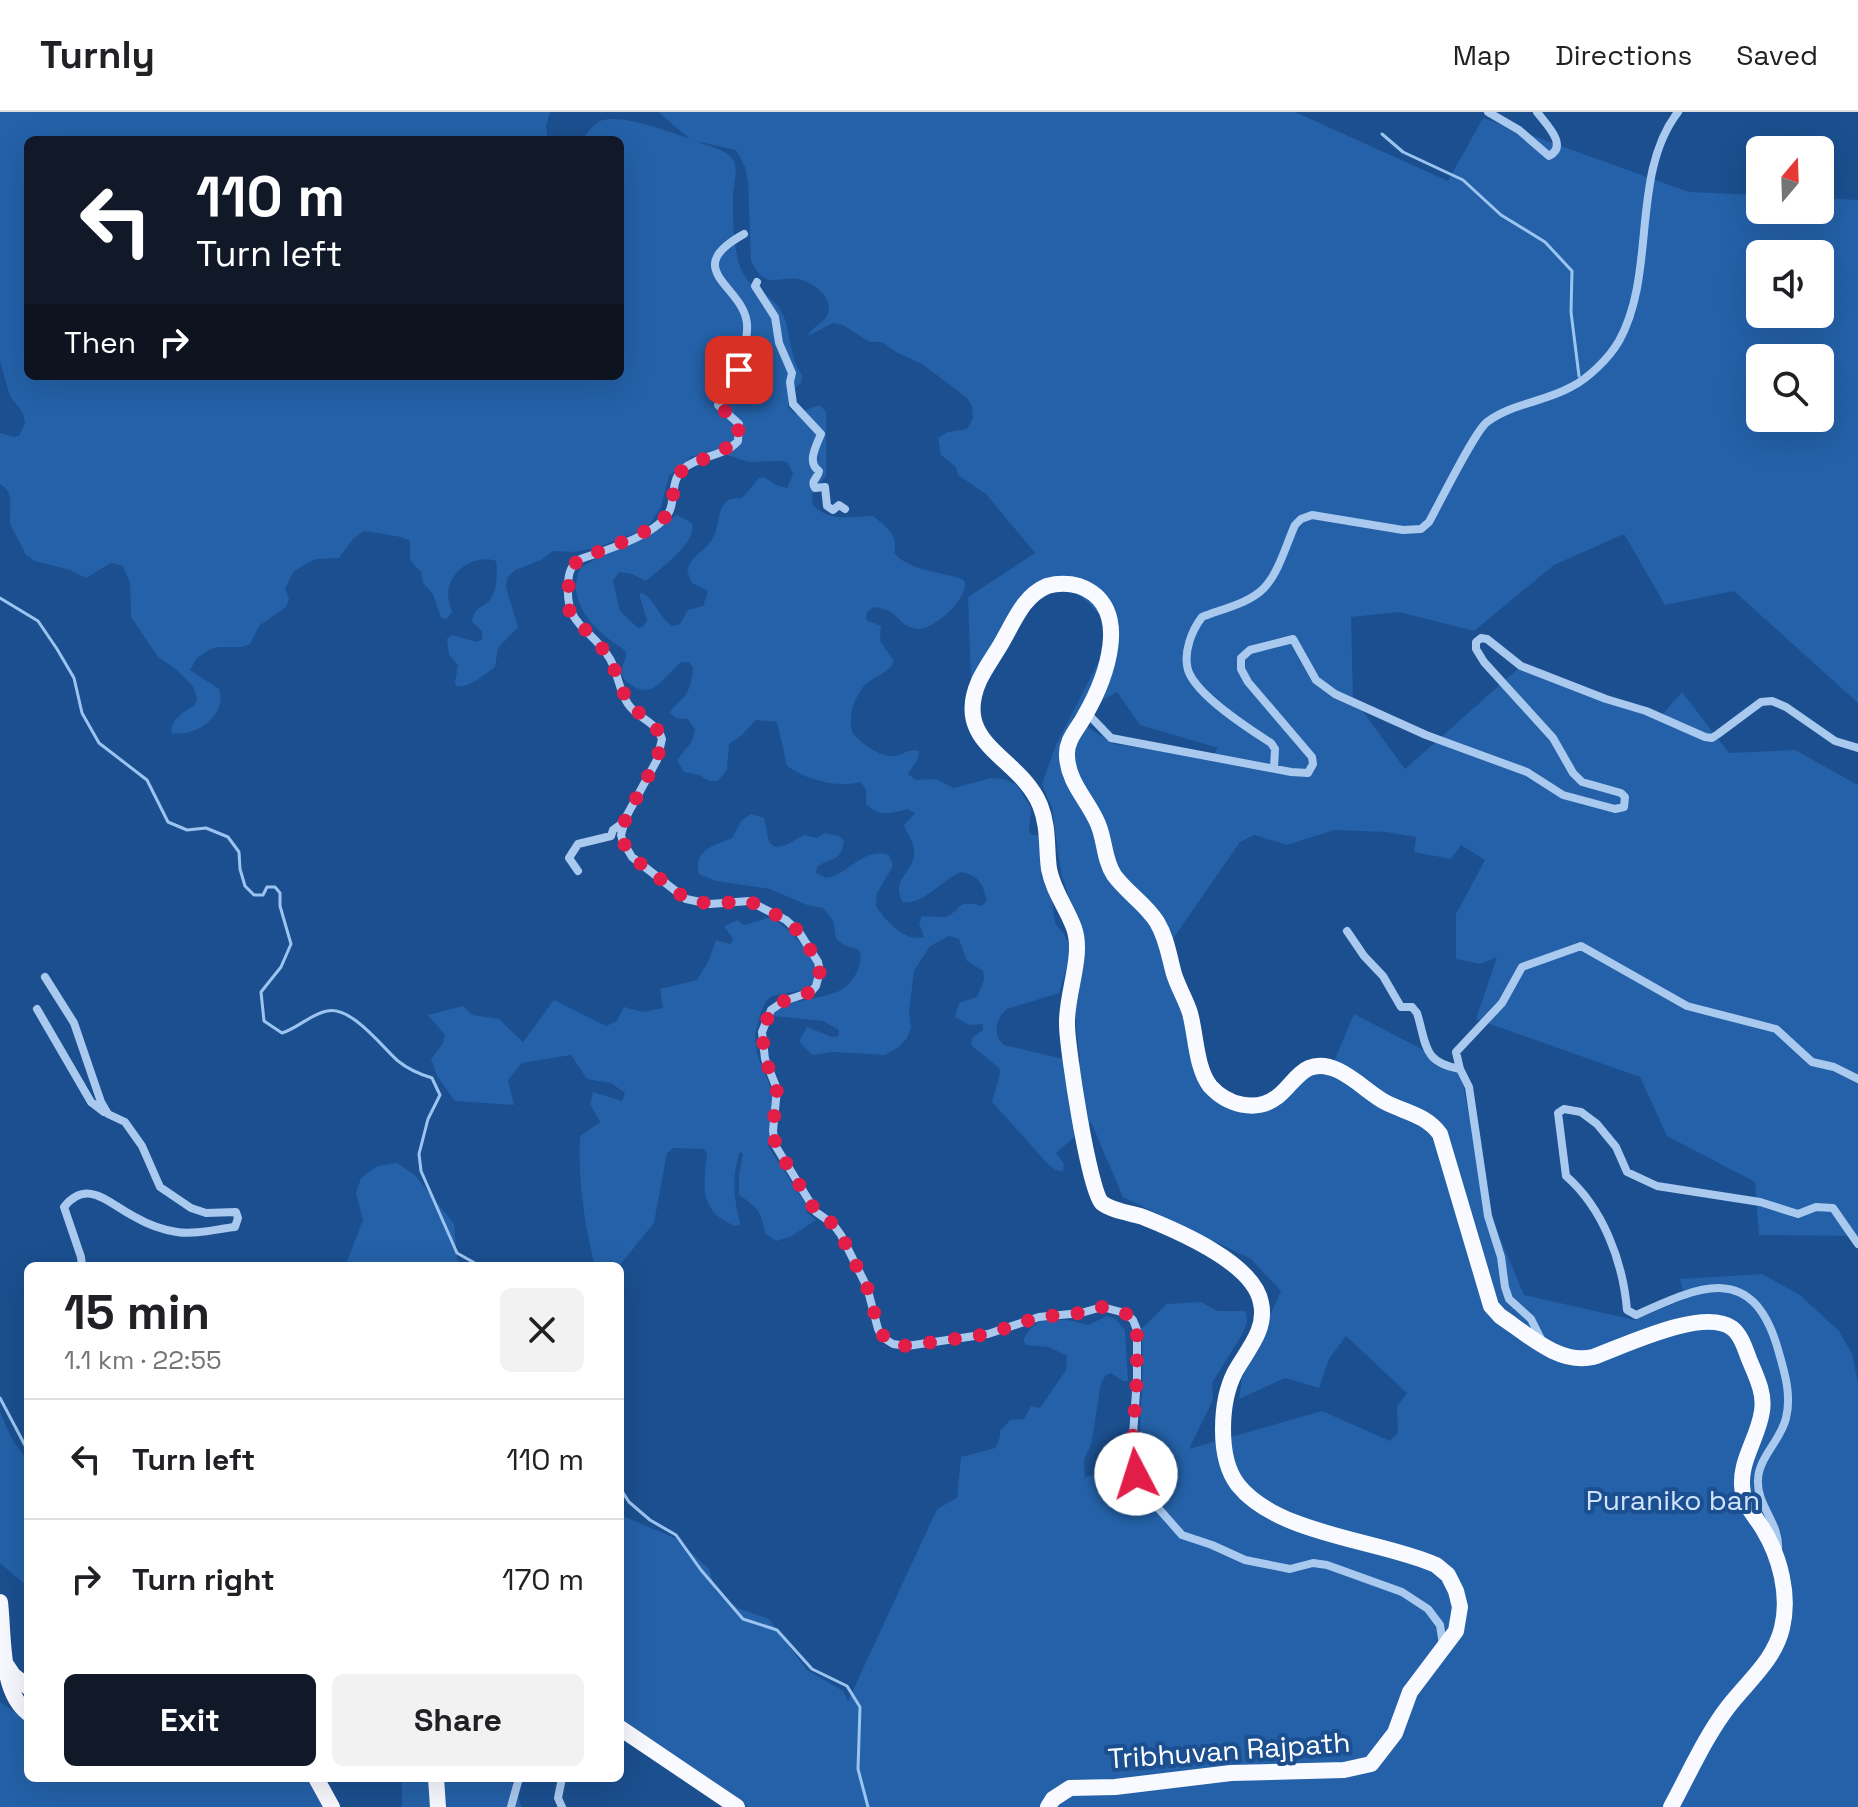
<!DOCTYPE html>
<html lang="en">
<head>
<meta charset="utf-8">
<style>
	:root { --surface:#fff; --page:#f2f2f2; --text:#202124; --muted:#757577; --line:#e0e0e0; --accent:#111827 }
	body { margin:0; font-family:"Space Grotesk",sans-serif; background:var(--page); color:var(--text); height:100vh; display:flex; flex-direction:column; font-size:30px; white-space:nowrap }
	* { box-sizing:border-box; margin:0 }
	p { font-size:26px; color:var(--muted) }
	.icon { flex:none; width:44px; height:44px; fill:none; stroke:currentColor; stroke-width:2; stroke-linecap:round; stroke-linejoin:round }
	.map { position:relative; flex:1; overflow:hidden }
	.side { position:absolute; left:24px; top:1150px; width:600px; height:520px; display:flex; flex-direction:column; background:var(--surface); border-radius:12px; box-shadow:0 8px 32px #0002 }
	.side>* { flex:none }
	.guide { position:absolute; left:24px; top:24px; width:600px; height:244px; border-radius:12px; box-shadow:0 8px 32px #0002; background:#111827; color:#fff; overflow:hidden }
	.needle { width:52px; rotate:19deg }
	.buttons { position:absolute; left:1746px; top:24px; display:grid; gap:16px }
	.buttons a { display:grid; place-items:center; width:88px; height:88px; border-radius:12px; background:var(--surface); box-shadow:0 8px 32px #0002; font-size:40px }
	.pin { position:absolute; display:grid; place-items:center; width:68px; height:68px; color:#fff; margin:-34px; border-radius:16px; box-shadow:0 4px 12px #0006 }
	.me { position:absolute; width:88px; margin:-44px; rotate:355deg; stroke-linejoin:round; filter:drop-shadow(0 0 6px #0008) }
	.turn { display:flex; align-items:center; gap:28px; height:168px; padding:0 40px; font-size:36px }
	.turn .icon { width:104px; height:104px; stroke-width:2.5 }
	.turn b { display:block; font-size:56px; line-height:68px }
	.then { display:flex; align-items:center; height:76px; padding:0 40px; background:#0003; gap:16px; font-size:30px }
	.round { display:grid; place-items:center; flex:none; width:84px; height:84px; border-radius:12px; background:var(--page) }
	.headline { display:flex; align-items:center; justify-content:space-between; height:136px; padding:0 40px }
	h1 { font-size:48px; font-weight:700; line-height:60px }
	.action { display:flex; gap:16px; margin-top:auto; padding:16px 40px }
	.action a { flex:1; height:92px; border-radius:12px; background:var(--accent); color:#fff; font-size:32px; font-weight:700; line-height:92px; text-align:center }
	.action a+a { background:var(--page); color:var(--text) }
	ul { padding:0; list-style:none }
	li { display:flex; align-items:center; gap:24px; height:120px; padding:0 40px; border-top:2px solid var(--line) }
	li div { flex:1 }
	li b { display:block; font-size:30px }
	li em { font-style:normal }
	header { display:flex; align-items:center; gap:48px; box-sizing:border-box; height:112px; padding:0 40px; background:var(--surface); border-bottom:2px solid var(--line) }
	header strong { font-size:38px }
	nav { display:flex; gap:44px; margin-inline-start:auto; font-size:28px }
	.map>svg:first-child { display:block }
	.green { fill:#2461a8; fill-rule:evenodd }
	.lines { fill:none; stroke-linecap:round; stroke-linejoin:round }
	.stream { stroke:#9cc4f0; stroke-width:3 }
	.minor { stroke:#a9c9ee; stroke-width:8 }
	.trunk { stroke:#f8faff; stroke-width:16 }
	.route { stroke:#e11d48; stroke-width:14; stroke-dasharray:0 25.2 }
	.labels { text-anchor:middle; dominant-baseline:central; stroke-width:8; stroke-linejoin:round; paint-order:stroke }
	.park-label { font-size:28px; fill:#cfe3fa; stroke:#1b4f8f }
	.street-label { font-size:28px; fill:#fff; stroke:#1b4f8f }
</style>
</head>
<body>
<header>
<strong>Turnly</strong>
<nav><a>Map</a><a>Directions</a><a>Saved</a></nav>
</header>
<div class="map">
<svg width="1858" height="1695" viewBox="0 0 1858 1695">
	<rect width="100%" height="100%" fill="#1b4f8f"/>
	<!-- green -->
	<path class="green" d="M0 0H550L546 14 548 28H28V264H620V28H582C587 22 592 13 600 9 621 1 669 20 690 27L658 0H1295L1448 69 1483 6 1689 80 1760 83V98H1820V86L1858 88V591L1734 479 1665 493 1624 422 1554 453 1474 519 1399 500 1351 505 1353 586 1405 657 1521 554 1660 605 1682 580 1729 641 1795 638 1858 673V1124L1759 1123 1755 1070 1667 1024 1640 965 1476 907 1497 845 1480 852 1456 847V802L1485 748 1461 733 1451 747 1414 740 1416 725 1386 720 1334 718 1287 733 1254 723 1240 730 1168 834 1205 966 1249 995 1307 956 1331 957 1354 902 1460 957 1487 1095 1524 1183 1635 1208 1685 1187 1680 1167 1762 1162 1800 1183 1839 1219 1852 1242 1858 1271V1695H748L620 1606V1398L625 1405 675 1426 709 1457 716 1480 738 1496 769 1507 807 1558 843 1579 848 1589 937 1397 957 1386 961 1345 995 1336 1000 1325V1319L1010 1308 1024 1307 1031 1294 1040 1296 1066 1258 1067 1244 1049 1235 1026 1233 1023 1227 1032 1215 1041 1209 1068 1208 1088 1213 1107 1204 1114 1206 1125 1218 1128 1269H1123L1111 1261 1106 1263 1101 1271 1091 1333 1084 1348 1085 1365 1140 1350C1138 1305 1146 1261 1141 1217L1167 1192 1201 1190 1217 1199H1246L1247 1209 1243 1221 1212 1271 1213 1288 1189 1337 1322 1299 1390 1329 1398 1321 1397 1294 1407 1281 1346 1224 1329 1247 1319 1276 1285 1266 1239 1287 1242 1266 1281 1179 1251 1147 1123 1085 1091 1010 1056 1041 1064 1052 1063 1059 1055 1058 1047 1051 992 990 1000 962 999 956 971 933 972 926 983 918V912L969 913 955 905 959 891 977 885 984 868 983 859 967 849 959 827 949 824 930 834 914 859 909 900 911 916 907 926 899 935 885 943 834 940 812 943 799 929 807 915 832 925 838 924 839 918 823 909 773 904 774 898C794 887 816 888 837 880 852 874 865 852 859 838L844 833 836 827 833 808 823 796 807 793 770 777 716 769 699 762C693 737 714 734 732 726L742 708 751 702 764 706 769 730 775 735 786 733 804 723 817 726 825 721 839 724 844 729C841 752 831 744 817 755L816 761 826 766C850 762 862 735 889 743L893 754 877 781 876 794C886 809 904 830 924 825L919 811 922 804 946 805C964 796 956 787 981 794L987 789C983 773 979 763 961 760 943 767 922 794 903 790 890 770 911 762 914 744 916 732 907 723 904 713L915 701 907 697C891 702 879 705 866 692V677L860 670C838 676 806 668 787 654L777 610 756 608 742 623 729 632 727 658 718 669H710L699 663 684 660 677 648 692 629 695 618 688 607 676 606 670 601C673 594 677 592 683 586 691 578 692 565 693 555L689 550H682C665 562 655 589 631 573 628 571 624 568 622 564 619 556 627 548 626 540 621 534 616 533 610 528 587 511 566 483 581 455L677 403 692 411C698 430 660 457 646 469L632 462 619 460 613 469 620 499 638 516 643 515 647 508 639 482 642 481C655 487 659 505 672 514L680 512 688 498 703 494 708 479 692 471 687 459C693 441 702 442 711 429 719 418 717 402 724 392 729 385 736 387 742 386L759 366 764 365 776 373 787 376 793 362 788 351 782 349 748 350 713 338 691 345 669 364 661 395 650 412 633 422 595 436 574 440 553 439 541 448 515 458 507 466 506 475 518 515 498 536 495 555C483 563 471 576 456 574L455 571 458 553 449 543 447 527 452 523 477 530 482 528V519L472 510C474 496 479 497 488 490 497 482 498 459 496 449 475 442 450 458 448 481 448 487 450 494 452 500L447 507 441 506 433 482 423 471 421 460 410 448V429L401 425 364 419 353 427 339 446 316 447 309 450 293 460 285 477 289 487 286 495 259 514 250 532 243 535H219L211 537 197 546 190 558 219 577C228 604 195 626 171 621 173 604 183 601 195 593L197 587 193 574 177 558 158 545 131 505 130 471 123 454 111 451 86 466 70 458 35 449 26 443 10 412C9 397 15 380 0 372V321L14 325 19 324 25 311 23 301 10 284 0 249ZM696 29 736 38 745 55 748 69 751 148C764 179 778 164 798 167 813 170 833 185 828 201 825 211 812 214 808 224L833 211 843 213 863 226 871 230H882L896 240 922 252 966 285 972 294 973 306 967 317 948 320 938 326 941 343 956 355 958 363 986 382 1035 441 968 485 972 595C988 566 1023 483 1058 478 1078 475 1095 498 1107 511L1102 543 1056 633 1042 672 1052 696 1061 761 1074 801 1075 900 1080 951 1004 933C992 923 996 906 1007 897L1059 881 1072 838 1064 822 1055 811 1052 789 1041 764 1044 753 1045 719 1038 723H1032L1029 719 1031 696 1017 673 1005 667 991 666 954 676 936 667 916 668 908 662 918 647 919 639C909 636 904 643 894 644 879 645 863 632 853 622 847 606 854 586 864 574 874 563 888 563 894 549L880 529 881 514 866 508 867 500 874 495C896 500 890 499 905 513 907 514 916 517 918 517 935 517 971 485 964 468 941 459 911 460 894 441 899 423 886 415 873 404 850 404 831 411 813 393L812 383 826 364V300L820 293 795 302 788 295 789 281 801 271 802 263C787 241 792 218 781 199 769 178 745 178 738 148 733 127 733 106 733 85 733 75 739 57 733 48 727 37 709 35 696 29ZM1760 142H1820V202H1760ZM1760 246H1820V306H1760ZM1117 580 1140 613 1218 636 1211 646 1114 632 1072 605Z
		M768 806C783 808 810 839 816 854 819 863 814 871 808 877L772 884 766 889 761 900 755 923 757 942 772 979 774 993 768 1034 805 1091 807 1101 816 1108 790 1125 776 1129 765 1121C761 1097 757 1096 739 1083V1062L743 1042 740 1040C731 1065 734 1085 740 1112L735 1114C699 1100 703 1074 707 1042L704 1037 674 1036 667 1041 654 1111 619 1154H595C584 1111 578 1069 580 1024L600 1010 590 992 593 980 622 989 625 981 611 971 587 967 571 943 522 951 508 968 514 993 455 989 437 964 431 947 442 933 445 923 428 903 463 894 472 903 499 907 523 930 554 888 606 914 617 909 624 895 643 900 663 896 660 877 697 868 708 850 716 828 731 832 733 827 724 814 737 808 744 813Z
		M397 1051 415 1063 454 1112 457 1147 464 1154H345L363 1108 356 1081 361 1066 377 1054Z
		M0 1300 12 1327 28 1350V1475L0 1451Z
		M0 1590 28 1609V1666H307L325 1695H0Z
		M402 1666H510L522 1695H402Z"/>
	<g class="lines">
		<!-- stream -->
		<path class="stream" d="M1382 22 1403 40 1463 68 1501 103 1545 130 1572 159 1571 200 1579 264
			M0 486 38 509 57 537 74 566 82 601 99 631 147 668 168 710 187 718 206 716 228 725 239 740 240 757 245 774 254 783H263L267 775H275L280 781V794L291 832 281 855 261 880 264 909 282 921C298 916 311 902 327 899 352 894 382 935 398 949 409 958 419 962 432 966L440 983 428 1007 419 1042 421 1059 457 1141 480 1154
			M0 1286 28 1339
			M620 1376 629 1390 650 1408 676 1423 701 1458 743 1507 777 1518 812 1557 847 1574 860 1595 858 1657 868 1695"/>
		<!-- minor -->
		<path class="minor" d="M1488 0 1519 18 1549 44C1569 34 1546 12 1537 0
			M744 122C675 160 751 175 747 218 747 229 737 265 731 272 725 281 720 283 718 293L739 312 738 329C724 345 699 343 683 357 671 368 675 385 670 398 660 423 602 439 578 448 569 456 568 465 568 476 566 515 593 517 610 547 618 561 619 579 628 592 638 607 656 609 662 627L657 648 626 705 621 723 623 730 632 745 686 787 710 792 749 789 786 808 799 820 818 850 820 859 816 874 811 880 784 889 771 898 762 920 765 947 777 977 773 1019 775 1033 816 1100 833 1112 841 1123 867 1175 878 1217 882 1225 893 1232 907 1234 988 1222 1039 1205 1081 1201 1102 1195 1125 1201 1133 1208 1137 1218V1266L1132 1337 1136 1362 1144 1380 1182 1423 1212 1433 1245 1448 1290 1457 1313 1451 1327 1453 1402 1480 1428 1497 1440 1513 1443 1533
			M757 170 755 174 775 205 779 231 792 261 790 270 793 292 821 322C815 336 807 351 819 359 818 367 810 368 815 376L825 375 827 394 833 398 839 393 845 397
			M1087 601 1111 626 1291 660 1308 661 1313 652 1312 645 1248 570 1241 557V546L1250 538 1293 527 1316 568 1335 582 1426 623 1527 660 1563 683 1615 697 1624 695 1625 685 1621 681 1582 670 1573 661 1553 626 1484 550 1476 537V530L1481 526 1487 527 1521 554 1606 587 1646 599 1705 625 1712 626 1718 622 1761 590 1772 589 1786 595 1835 629 1858 636
			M1274 656 1275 637 1271 631C1249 617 1196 583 1188 558 1183 540 1192 518 1202 505 1222 497 1250 491 1264 476 1279 460 1286 433 1295 413L1301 407 1312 403 1403 418 1421 417 1429 410C1439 392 1475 319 1487 310 1513 291 1544 290 1571 275 1589 266 1609 246 1619 229 1657 161 1630 62 1678 0
			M578 759 569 746 578 732 611 724 613 718 624 710
			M1347 819 1364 844 1383 864 1401 895H1412L1417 901C1427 933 1422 950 1460 957
			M45 865 74 911 101 990 108 1002 125 1010 142 1034 160 1075 191 1096 206 1101 236 1100 238 1106 235 1115C217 1117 195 1123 177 1120 164 1118 147 1112 135 1105 110 1093 88 1065 64 1095L81 1145 82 1154
			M37 897 91 990 104 1000
			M1542 1229 1531 1207 1509 1187 1505 1175 1501 1145 1488 1104 1469 975 1460 957 1456 940 1502 891 1522 855 1581 834 1687 894 1776 917 1812 950 1834 955 1858 967
			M1778 1437C1780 1411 1756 1393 1758 1367 1759 1345 1781 1328 1786 1306 1792 1282 1784 1258 1777 1234 1751 1149 1698 1175 1636 1203L1627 1198C1623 1150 1603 1096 1566 1064L1558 1001 1564 997 1581 1000 1597 1012 1616 1035 1627 1060 1657 1074 1760 1090 1798 1102 1816 1095 1833 1096 1858 1132
			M562 1666 558 1686 562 1695
			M511 1695 519 1666"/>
		<!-- trunk -->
		<path class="trunk" d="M0 1490C4 1525 0 1580 28 1601
			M5 1551 13 1563 28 1575
			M620 1616 737 1695
			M316 1666 332 1695
			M436 1666 438 1695
			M1048 1695 1053 1687 1070 1676 1115 1675 1231 1661 1344 1658 1371 1652 1395 1621 1410 1580 1456 1519 1460 1495 1456 1479 1448 1463 1436 1453C1380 1428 1278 1423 1238 1373 1217 1346 1220 1289 1235 1260 1247 1238 1267 1218 1261 1191 1254 1151 1178 1119 1143 1105 1131 1101 1112 1099 1102 1091 1089 1079 1067 936 1067 912 1066 882 1084 843 1074 816 1067 796 1053 779 1049 757 1046 735 1049 715 1040 693 1020 644 951 633 979 569 985 556 994 544 1001 532 1014 510 1023 484 1047 474 1058 471 1068 471 1079 474 1135 494 1105 569 1084 605 1077 618 1066 628 1067 644 1068 671 1088 688 1098 712 1105 728 1104 748 1114 763 1126 780 1146 792 1157 810 1167 827 1169 844 1174 862 1178 875 1186 888 1190 901 1196 923 1196 956 1210 974 1227 993 1256 1001 1277 985 1288 977 1297 961 1309 956 1336 945 1364 979 1385 990 1406 1001 1425 1002 1440 1022L1491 1194 1500 1204C1527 1222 1559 1253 1593 1245 1624 1234 1703 1195 1732 1216 1741 1223 1745 1236 1749 1247 1756 1264 1765 1281 1762 1299 1758 1328 1737 1351 1743 1381 1745 1395 1756 1405 1763 1417 1780 1445 1790 1483 1782 1516 1774 1549 1748 1569 1728 1595 1705 1625 1689 1662 1671 1695"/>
	</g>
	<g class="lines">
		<!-- route -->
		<path class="route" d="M739 258C732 270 721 280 718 293L739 312 737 331 683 357 676 367 670 399 661 410 635 425 578 448 570 458 567 493 571 502 609 544 628 592 655 614 662 627 657 648 626 705 621 723 623 730 632 745 686 787 710 792 749 789 786 808 799 820 818 850 820 859 816 874 811 880 784 889 771 898 762 920 765 947 777 977 774 1006 775 1033 816 1100 833 1112 841 1123 867 1175 880 1221 893 1232 907 1234 988 1222 1039 1205 1081 1201 1102 1195 1125 1201 1133 1208 1137 1218V1266L1132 1337 1136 1362"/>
	</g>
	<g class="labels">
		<!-- park labels -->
		<g class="park-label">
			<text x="1673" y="1388">Puraniko ban</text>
		</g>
		<!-- street labels -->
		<g class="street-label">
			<text transform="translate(1229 1638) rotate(-4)">Tribhuvan Rajpath</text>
		</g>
	</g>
</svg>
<div class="buttons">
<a><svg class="needle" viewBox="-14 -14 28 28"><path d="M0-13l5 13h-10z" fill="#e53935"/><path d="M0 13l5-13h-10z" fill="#757577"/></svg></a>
<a><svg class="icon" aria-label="sound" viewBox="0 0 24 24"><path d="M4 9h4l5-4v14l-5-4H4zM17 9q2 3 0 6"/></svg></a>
<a><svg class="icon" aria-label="search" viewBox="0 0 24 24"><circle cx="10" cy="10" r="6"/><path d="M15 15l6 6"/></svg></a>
</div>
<div class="pin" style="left:739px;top:258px;background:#d93025"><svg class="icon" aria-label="arrive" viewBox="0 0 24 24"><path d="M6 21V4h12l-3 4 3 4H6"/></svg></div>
<svg class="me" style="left:1136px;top:1362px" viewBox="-20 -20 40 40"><circle r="19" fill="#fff"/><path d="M0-13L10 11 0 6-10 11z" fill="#e11d48"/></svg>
<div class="guide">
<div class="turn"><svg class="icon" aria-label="left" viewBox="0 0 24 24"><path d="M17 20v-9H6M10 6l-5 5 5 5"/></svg><div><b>110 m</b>Turn left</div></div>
<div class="then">Then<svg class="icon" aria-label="right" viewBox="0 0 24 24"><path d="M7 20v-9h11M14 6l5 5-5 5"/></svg></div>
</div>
<section class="side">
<div class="headline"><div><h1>15 min</h1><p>1.1 km · 22:55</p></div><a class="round"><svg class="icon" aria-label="close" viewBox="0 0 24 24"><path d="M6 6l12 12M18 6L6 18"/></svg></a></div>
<ul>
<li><svg class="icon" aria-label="left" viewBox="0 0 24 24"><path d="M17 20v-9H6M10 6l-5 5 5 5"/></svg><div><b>Turn left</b></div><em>110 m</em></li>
<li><svg class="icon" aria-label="right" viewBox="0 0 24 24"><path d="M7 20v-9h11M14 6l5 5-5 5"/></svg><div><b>Turn right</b></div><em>170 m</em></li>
</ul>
<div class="action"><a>Exit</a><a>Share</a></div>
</section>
</div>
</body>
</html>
